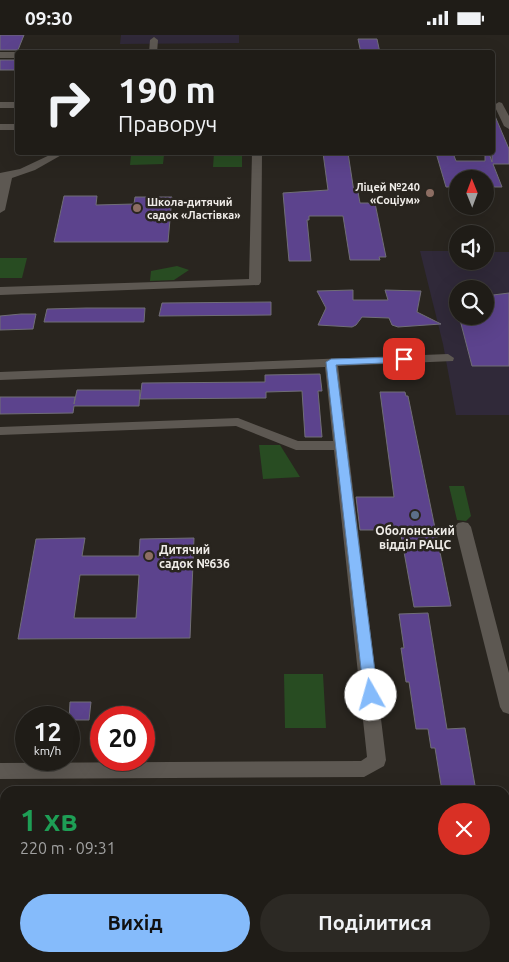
<!DOCTYPE html>
<html lang="uk">
<head>
<meta charset="utf-8">
<style>
	:root { --surface:#1f1c17; --page:#2c2924; --text:#f1f3f6; --muted:#a1a1a1; --line:#3c3a36; --accent:#85bbfb }
	body { margin:0; font-family:Ubuntu,sans-serif; background:var(--page); color:var(--text); height:100vh; display:flex; flex-direction:column; font-size:19px; white-space:nowrap }
	* { box-sizing:border-box; margin:0 }
	p { font-size:16px; color:var(--muted) }
	.icon { flex:none; width:28px; height:28px; fill:none; stroke:currentColor; stroke-width:2; stroke-linecap:round; stroke-linejoin:round }
	.map { position:relative; flex:1; overflow:hidden }
	.details { position:absolute; left:0px; top:751px; width:510px; height:176px; display:flex; flex-direction:column; background:var(--surface); border-radius:15px 15px 0 0; box-shadow:0 5px 20px #0002,0 0 0 1px var(--line) }
	.details>* { flex:none }
	.top-card { position:absolute; left:15px; top:15px; width:480px; height:105px; border-radius:5px; box-shadow:0 5px 20px #0002,0 0 0 1px var(--line); background:#1f1c17; color:var(--text); overflow:hidden }
	.needle { width:32px; rotate:359deg }
	.fabs { position:absolute; left:449px; top:135px; display:grid; gap:10px }
	.fabs a { display:grid; place-items:center; width:45px; height:45px; border-radius:50%; background:var(--surface); box-shadow:0 5px 20px #0002,0 0 0 1px var(--line); font-size:25px }
	.speed { position:absolute; left:15px; top:671px; display:flex; gap:10px; font-size:25px; font-weight:700; text-align:center }
	.speed>* { display:grid; place-content:center; width:65px; height:65px; border-radius:50%; background:var(--surface); box-shadow:0 5px 20px #0002,0 0 0 1px var(--line); line-height:1 }
	.speed small { font-size:12px; font-weight:400 }
	.speed .limit { border:8px solid #d22; background:#fff; color:#111 }
	.pin { position:absolute; display:grid; place-items:center; width:42px; height:42px; color:#fff; margin:-21px; border-radius:10px; box-shadow:0 2px 8px #0006 }
	.me { position:absolute; width:55px; margin:-28px; rotate:353deg; stroke-linejoin:round; filter:drop-shadow(0 0 4px #0008) }
	.turn { display:flex; align-items:center; gap:18px; height:105px; padding:0 20px; font-size:22px }
	.turn .icon { width:65px; height:65px; stroke-width:2.5 }
	.turn b { display:block; font-size:35px; line-height:42px }
	.round { display:grid; place-items:center; flex:none; width:52px; height:52px; border-radius:26px; background:var(--page) }
	.headline { display:flex; align-items:center; justify-content:space-between; height:85px; padding:0 20px }
	h1 { font-size:30px; font-weight:700; line-height:38px; color:#1e9e55 }
	.action { display:flex; gap:10px; margin-top:auto; padding:10px 20px }
	.action a { flex:1; height:58px; border-radius:30px; background:var(--accent); color:#111; font-size:20px; font-weight:700; line-height:58px; text-align:center }
	.action a+a { background:var(--page); color:var(--text) }
	.status { display:flex; justify-content:space-between; align-items:center; height:35px; padding:0 25px; background:var(--surface); direction:ltr }
	.status svg { height:14px; fill:currentColor }
	.map>svg:first-child { display:block }
	.commercial { fill:#302939; fill-rule:evenodd }
	.green { fill:#284c22 }
	.building { fill:#5c438d; stroke:#706e76; fill-rule:evenodd }
	.lines { fill:none; stroke-linecap:round; stroke-linejoin:round }
	.minor { fill:#5d5852; fill-rule:evenodd }
	.route { fill:#85bbfb; stroke:#567aa3 }
	.education-dot { fill:#8d6e63; stroke:#29251f; stroke-width:2 }
	.service-dot { fill:#5c6f8a; stroke:#29251f; stroke-width:2 }
	.labels { text-anchor:middle; dominant-baseline:central; stroke-width:5; stroke-linejoin:round; paint-order:stroke }
	.far-poi-label { font-size:11px; font-weight:bold; fill:#f0ede9; stroke:#29251f; text-anchor:end }
	.poi-label { font-size:12px; font-weight:bold; fill:#f0ede9; stroke:#29251f }
</style>
</head>
<body>
<div class="status"><b>09:30</b><svg viewBox="0 0 49 12"><path d="M0 12V9h3v3zM5 12V6h3v6zM10 12V3h3v9zM15 12V0h3v12zM26 1h20v11H26zM47 4h2v5h-2z"/></svg></div>
<div class="map">
<svg width="509" height="927" viewBox="0 0 509 927">
	<rect width="100%" height="100%" fill="#29251f"/>
	<!-- commercial -->
	<path class="commercial" d="M121 0H239V8L120 9Z
		M420 216H457L458 226H485V217H509V380H456L443 309ZM458 254H485V281H458Z"/>
	<!-- green -->
	<path class="green" d="M214 118H242V132H213Z
		M131 120H164L163 129 130 130Z
		M0 223H27L22 243H0Z
		M177 231 189 235 174 245 150 246 151 236Z
		M259 410H280L300 442 263 444Z
		M449 451H464L471 481 466 486 457 485Z
		M284 639H323L326 693H285Z"/>
	<!-- building -->
	<path class="building" d="M0 0H24L18 15H0Z
		M358 4H377L380 18H361Z
		M0 25H18V35H0Z
		M492 74 509 114V129H493L502 152H485V144H458V152H446L436 118H453L456 126H485V118H489L492 127Z
		M323 118H348L354 157H358L360 168H375L386 222H379L380 225H350L343 181H309V185H307L311 226H289L283 158 328 155Z
		M64 161H97L96 170 134 169 135 162H172L168 207H54Z
		M353 255V265H388L385 255 421 256 417 277 441 289 398 292 392 290 389 283 362 282 356 290 352 292 318 290 326 273 317 256Z
		M509 258V331H472L459 281H485V261Z
		M271 267V280L159 281 162 268Z
		M86 273H145L144 287H44L47 274Z
		M21 279H36L33 294 0 295V281Z
		M320 339 322 356H318L322 402H305L302 356 266 357V363L140 364 142 348 265 347V340Z
		M77 355H140L139 371H74L73 378 0 379V362H75L74 369Z
		M380 357H405L406 361H408L451 571 414 572 400 495H360L356 462H394Z
		M85 503 82 521H139L140 504 194 503 190 603 18 604 36 504ZM80 540H139L136 583H74Z
		M428 578 447 694 465 693 476 756H442L435 713H431L428 694H416L409 647H406L401 613H404L399 579Z
		M70 667H91L89 685H69Z"/>
	<g class="lines">
		<!-- minor -->
		<path class="minor" d="M154 2 158 5 157 18H149L150 5Z
			M0 17H18V23H0Z
			M0 67H18V73H0Z
			M499 67 502 68 509 81V94L504 91 494 70Z
			M0 89H18V95H0Z
			M54 118H65L35 135 12 143 5 175 0 178V138L20 134Z
			M252 118H262L261 247 259 250 0 260V252L249 244Z
			M448 319 454 323 453 326 338 331 386 725 384 731 364 742 0 744V728L361 726 367 722 334 415H296L236 391 0 400V392L238 383 298 406H333L325 332 0 345V337Z
			M463 487 468 488 471 492 509 638V679L503 677 500 672 455 492 458 488Z
			M505 865H509V885H505Z
			M0 871H5V891H0Z"/>
	</g>
	<!-- route -->
	<path class="route" d="M404 322 409 324 408 327 336 330 378 660 376 664 371 666 366 664 364 660 326 327 331 324Z"/>
	<!-- markers -->
	<g class="education-dot">
		<circle cx="430" cy="158" r="5"/>
		<circle cx="137" cy="173" r="5"/>
		<circle cx="149" cy="521" r="5"/>
	</g>
	<circle class="service-dot" cx="415" cy="480" r="5"/>
	<g class="labels">
		<!-- far-poi labels -->
		<g class="far-poi-label">
			<text x="420" y="152">Ліцей №240<tspan x="420" dy="13">«Соціум»</tspan></text>
			<text x="147" y="167" text-anchor="start">Школа-дитячий<tspan x="147" dy="13">садок «Ластівка»</tspan></text>
		</g>
		<!-- poi labels -->
		<g class="poi-label">
			<text x="415" y="495">Оболонський<tspan x="415" dy="14">відділ РАЦС</tspan></text>
			<text x="159" y="514" text-anchor="start">Дитячий<tspan x="159" dy="14">садок №636</tspan></text>
		</g>
	</g>
</svg>
<div class="fabs">
<a><svg class="needle" viewBox="-14 -14 28 28"><path d="M0-13l5 13h-10z" fill="#e53935"/><path d="M0 13l5-13h-10z" fill="#a1a1a1"/></svg></a>
<a><svg class="icon" aria-label="sound" viewBox="0 0 24 24"><path d="M4 9h4l5-4v14l-5-4H4zM17 9q2 3 0 6"/></svg></a>
<a><svg class="icon" aria-label="search" viewBox="0 0 24 24"><circle cx="10" cy="10" r="6"/><path d="M15 15l6 6"/></svg></a>
</div>
<div class="speed"><div>12<small>km/h</small></div><div class="limit">20</div></div>
<div class="pin" style="left:404px;top:324px;background:#d93025"><svg class="icon" aria-label="arrive" viewBox="0 0 24 24"><path d="M6 21V4h12l-3 4 3 4H6"/></svg></div>
<svg class="me" style="left:371px;top:660px" viewBox="-20 -20 40 40"><circle r="19" fill="#fff"/><path d="M0-13L10 11 0 6-10 11z" fill="#85bbfb"/></svg>
<div class="top-card">
<div class="turn"><svg class="icon" aria-label="right" viewBox="0 0 24 24"><path d="M7 20v-9h11M14 6l5 5-5 5"/></svg><div><b>190 m</b>Праворуч</div></div>
</div>
<section class="details">
<div class="headline"><div><h1>1 хв</h1><p>220 m · 09:31</p></div><a class="round" style="background:#d93025;color:#fff"><svg class="icon" aria-label="close" viewBox="0 0 24 24"><path d="M6 6l12 12M18 6L6 18"/></svg></a></div>
<div class="action"><a>Вихід</a><a>Поділитися</a></div>
</section>
</div>
</body>
</html>
